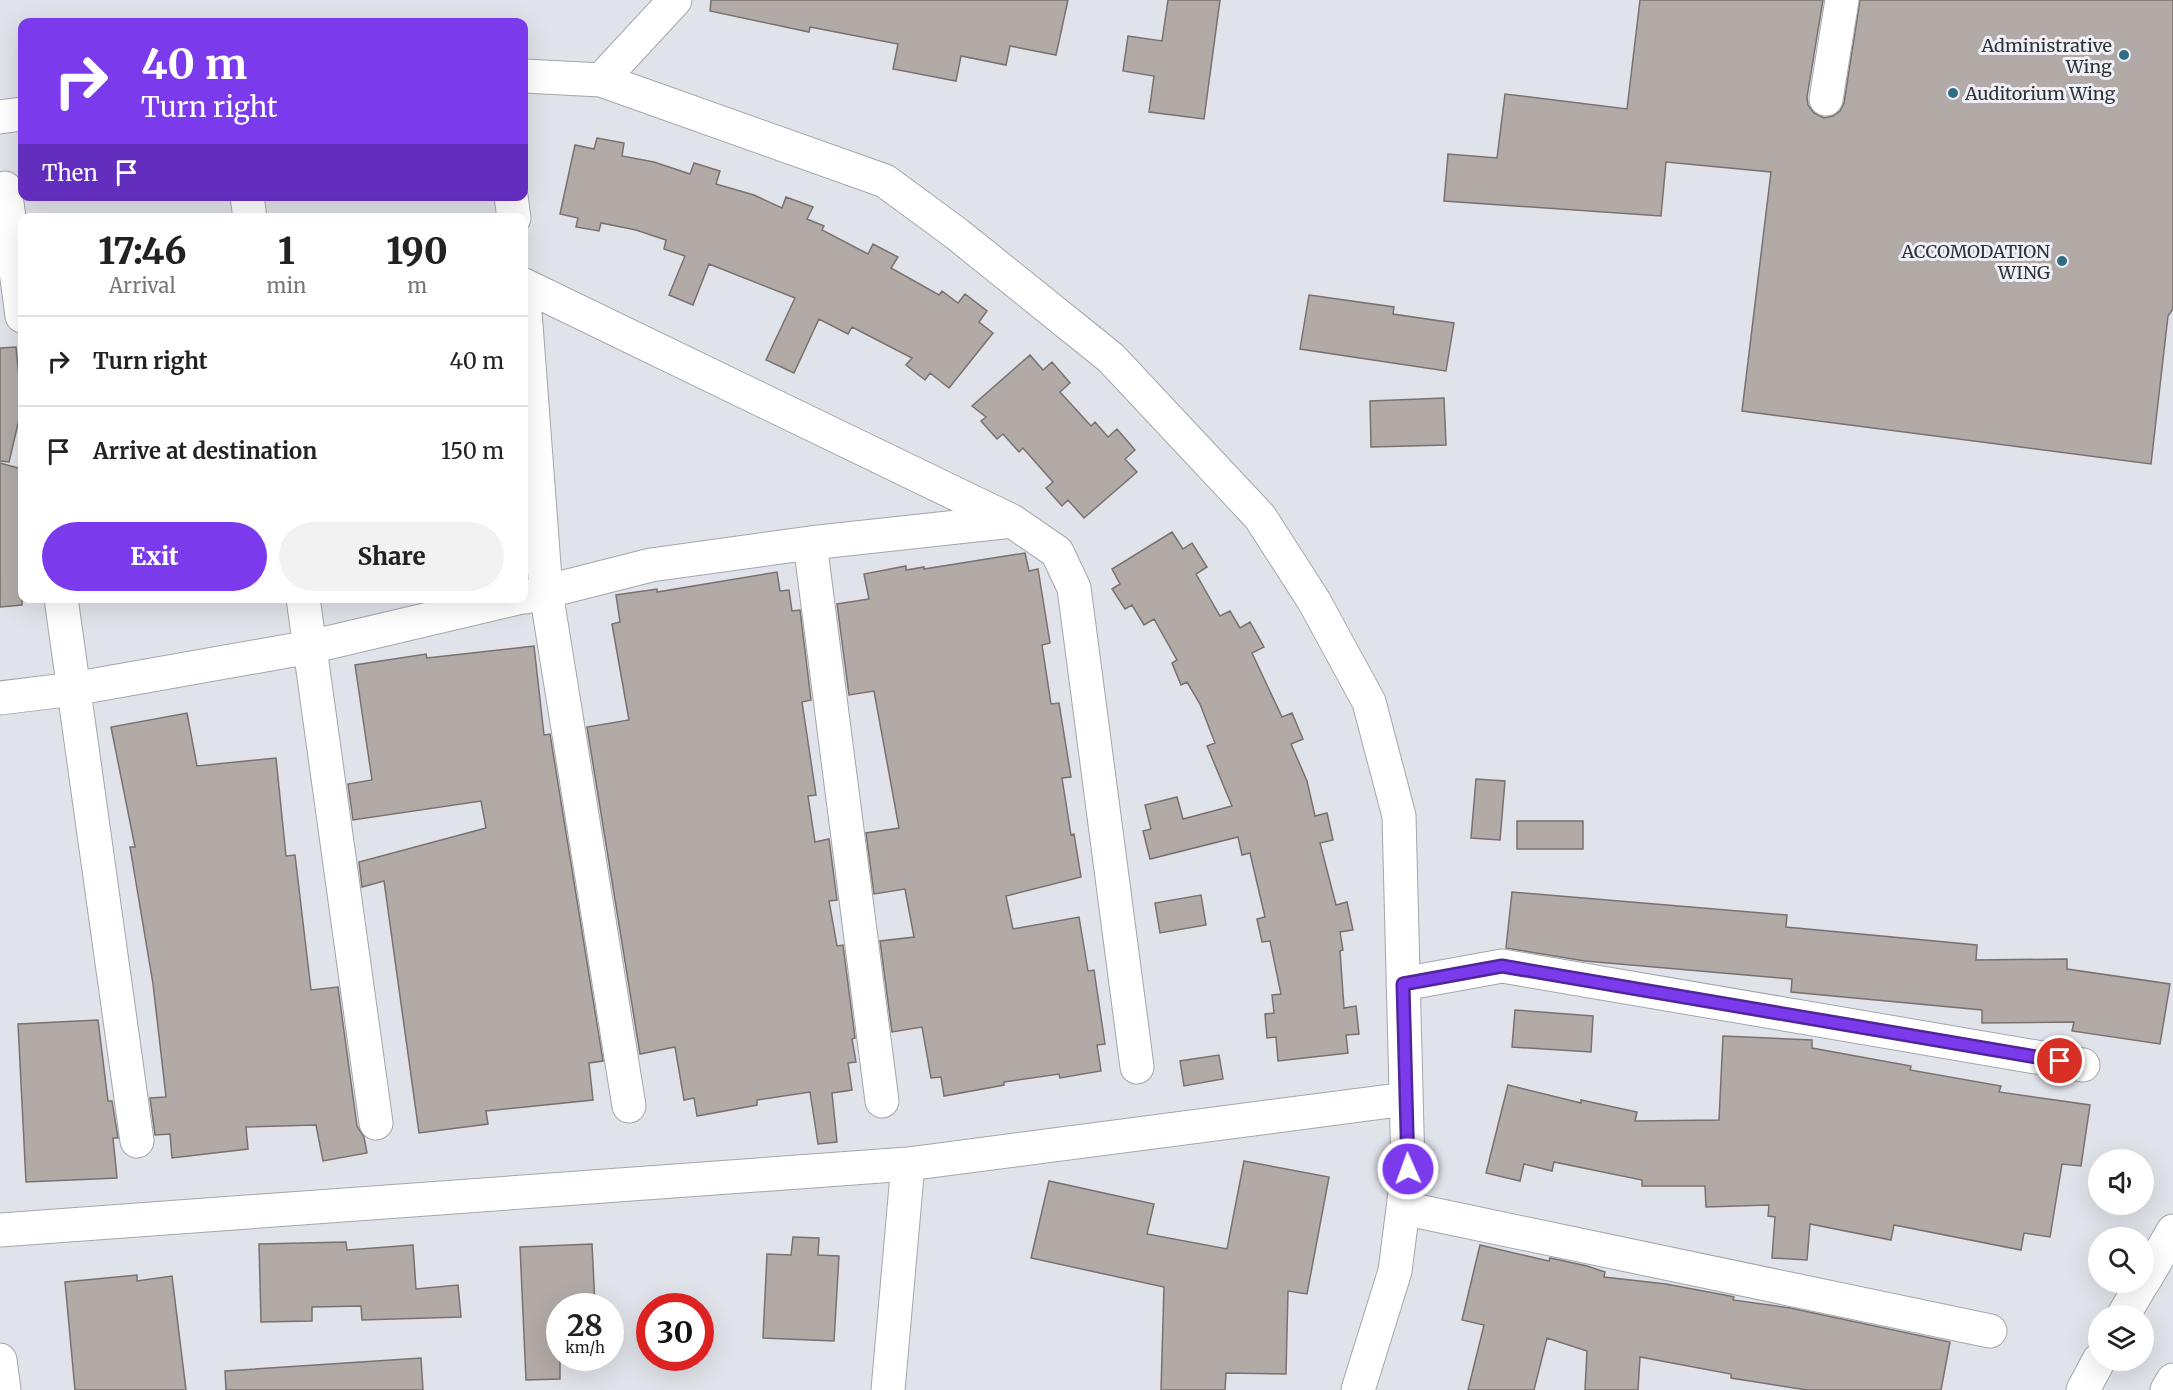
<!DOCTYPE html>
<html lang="en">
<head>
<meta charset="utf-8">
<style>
	:root { --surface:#fff; --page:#f2f2f2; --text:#222; --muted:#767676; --line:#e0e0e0; --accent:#7c3aed }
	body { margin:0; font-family:Merriweather,serif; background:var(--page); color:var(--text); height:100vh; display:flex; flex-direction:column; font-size:22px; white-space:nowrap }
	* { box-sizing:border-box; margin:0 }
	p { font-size:20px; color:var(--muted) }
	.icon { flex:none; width:33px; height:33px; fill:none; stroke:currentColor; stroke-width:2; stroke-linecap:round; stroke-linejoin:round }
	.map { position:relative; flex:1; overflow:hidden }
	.sheet { position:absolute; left:18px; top:213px; width:510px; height:390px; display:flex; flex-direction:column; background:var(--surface); border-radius:12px; box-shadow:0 6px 24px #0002 }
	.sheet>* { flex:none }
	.top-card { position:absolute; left:18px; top:18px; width:510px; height:183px; border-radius:12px; box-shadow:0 6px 24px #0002; background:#7c3aed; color:#fff; overflow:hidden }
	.tools { position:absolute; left:2088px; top:1149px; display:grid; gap:12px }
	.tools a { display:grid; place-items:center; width:66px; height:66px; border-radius:50%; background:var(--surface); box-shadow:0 6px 24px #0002; font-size:30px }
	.speed { position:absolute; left:546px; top:1293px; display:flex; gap:12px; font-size:30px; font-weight:700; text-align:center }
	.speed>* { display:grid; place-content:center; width:78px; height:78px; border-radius:50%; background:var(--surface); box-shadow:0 6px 24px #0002; line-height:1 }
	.speed small { font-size:15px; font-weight:400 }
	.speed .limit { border:9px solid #d22; background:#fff; color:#111 }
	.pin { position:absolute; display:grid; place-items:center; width:51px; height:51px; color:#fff; margin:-26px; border:3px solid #fff; border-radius:50%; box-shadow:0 2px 6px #0007 }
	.me { position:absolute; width:66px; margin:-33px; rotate:358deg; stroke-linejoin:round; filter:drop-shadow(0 0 4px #0008) }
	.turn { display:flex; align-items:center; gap:21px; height:126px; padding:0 24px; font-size:27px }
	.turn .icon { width:78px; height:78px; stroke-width:2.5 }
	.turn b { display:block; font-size:42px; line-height:51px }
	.then { display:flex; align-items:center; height:57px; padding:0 24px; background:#0003; gap:12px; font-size:22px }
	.eta { display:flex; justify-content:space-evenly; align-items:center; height:102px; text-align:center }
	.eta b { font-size:36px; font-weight:800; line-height:42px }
	.action { display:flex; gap:12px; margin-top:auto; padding:12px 24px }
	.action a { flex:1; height:69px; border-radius:36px; background:var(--accent); color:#fff; font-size:24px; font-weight:800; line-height:69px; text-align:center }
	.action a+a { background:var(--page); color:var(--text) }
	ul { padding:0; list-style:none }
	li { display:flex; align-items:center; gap:18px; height:90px; padding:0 24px; border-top:2px solid var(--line) }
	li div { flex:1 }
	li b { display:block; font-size:22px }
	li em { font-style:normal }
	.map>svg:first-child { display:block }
	.building { fill:#b2aaa7; stroke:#78716e; stroke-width:1.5 }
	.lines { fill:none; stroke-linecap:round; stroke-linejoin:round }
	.minor-casing { stroke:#a4a6ad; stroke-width:35 }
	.tertiary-casing { stroke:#a4a6ad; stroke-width:35 }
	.minor { stroke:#fff; stroke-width:33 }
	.tertiary { stroke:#fff; stroke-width:33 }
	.route-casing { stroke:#51269a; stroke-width:15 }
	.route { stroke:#7c3aed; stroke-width:10 }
	.poi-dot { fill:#306d83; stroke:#eef1f8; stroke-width:2 }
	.labels { text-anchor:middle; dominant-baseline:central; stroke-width:6; stroke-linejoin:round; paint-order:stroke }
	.poi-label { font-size:18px; fill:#303133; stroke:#eef1f8; text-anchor:end }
</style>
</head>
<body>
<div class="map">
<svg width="2173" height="1390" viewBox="0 0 2173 1390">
	<rect width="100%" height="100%" fill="#e1e3ea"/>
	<!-- building -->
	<path class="building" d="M711 0H1068L1056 55 1010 46 1006 65 961 56 956 81 893 69 898 44 810 27 809 32 710 11Z
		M1168 0H1220L1204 119 1149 112 1154 76 1123 71 1128 36 1162 41Z
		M1640 0H1823L1807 97 1808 105 1814 113 1824 118 1833 116 1840 111 1844 103 1860 0H2173V309L2168 316 2151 464 1742 411 1771 172 1666 162 1661 216 1444 201 1448 154 1497 158 1505 94 1627 109Z
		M597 138 624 143 622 156 654 162 690 174 694 163 720 171 716 184 754 195 782 208 786 197 813 207 807 219 824 226 822 230 868 254 873 244 898 257 891 268 939 295 942 291 958 303 965 294 987 311 979 322 993 333 949 388 930 373 925 380 906 365 912 358 852 327 848 334 819 319 794 373 766 360 795 298 709 264 693 305 669 295 685 256 664 249 666 240 636 230 601 223 599 231 576 227 578 218 560 214 575 145 594 149Z
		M1309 295 1394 307 1393 314 1454 323 1446 371 1300 349Z
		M16 347 22 407 9 462 0 461V348Z
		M1030 355 1043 370 1052 362 1070 383 1060 392 1091 426 1095 422 1108 437 1117 429 1135 450 1125 459 1137 472 1084 518 1068 500 1062 506 1046 488 1053 482 1023 448 1019 452 1003 434 997 439 981 421 986 417 972 406Z
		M1444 398 1446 445 1371 447 1370 401Z
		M0 463 22 469V605L0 607Z
		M1172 532 1183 549 1192 543 1207 567 1196 574 1220 616 1230 611 1240 628 1250 622 1264 647 1252 653 1282 717 1292 713 1303 739 1291 744 1307 781 1315 816 1327 813 1333 840 1320 843 1336 905 1347 902 1353 930 1340 932 1343 950 1340 951 1344 1008 1356 1006 1359 1034 1346 1035 1348 1053 1278 1061 1276 1037 1267 1038 1265 1014 1274 1013 1272 995 1281 994 1270 941 1262 942 1257 919 1265 917 1250 853 1242 855 1238 837 1150 859 1143 831 1151 829 1145 805 1177 797 1183 819 1232 806 1207 746 1215 743 1200 704 1187 682 1181 685 1172 663 1177 660 1154 619 1144 625 1132 605 1125 609 1112 589 1120 584 1112 569Z
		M1025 553 1029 571 1038 569 1050 643 1042 645 1051 704 1059 703 1071 777 1062 778 1071 835 1074 834 1081 877 1006 896 1013 929 1079 917 1088 971 1094 970 1105 1044 1097 1045 1101 1071 1060 1078 1059 1074 1004 1082V1085L944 1096 941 1077 931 1078 922 1027 892 1032 880 941 914 937 905 889 874 894 866 833 899 828 874 691 849 695 837 604 869 599 864 574 906 566V570L924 567V569Z
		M777 572 780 591 789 590 792 611 800 610 811 700 802 702 816 795 808 796 815 842 829 839 837 900 829 901 837 946 843 945 855 1038 852 1039 856 1062 848 1063 852 1090 832 1093 837 1142 818 1144 810 1092 757 1100V1105L697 1116 694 1098 684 1100 675 1047 640 1054 587 727 629 720 612 624 620 622 616 595 657 589V592Z
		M534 646 544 735 550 734 603 1061 589 1063 593 1100 486 1111 488 1124 419 1133 384 881 362 887 359 862 486 828 481 801 353 820 348 784 372 780 355 665 426 654 427 658Z
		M187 713 197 766 276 758 286 856 295 855 311 990 338 987 357 1126 364 1137 367 1153 323 1161 316 1125 246 1127 248 1149 172 1158 170 1134 155 1135 150 1098 166 1097 153 984 130 847H135L111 727Z
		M1476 779 1505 781 1500 840 1471 838Z
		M1517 821H1583V849H1517Z
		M1512 892 1787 915 1786 927 1977 945 1976 960 2067 959V969L2170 984 2160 1044 2072 1031 2074 1022 1982 1023V1010L1791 992 1792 979 1585 961 1506 948Z
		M1201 895 1206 925 1160 933 1155 903Z
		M1515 1010 1593 1016 1591 1052 1512 1047Z
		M98 1020 108 1101H112L118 1138H113L117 1178 26 1182 18 1024Z
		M1723 1036 1812 1040V1048L1911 1066 1910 1070 2001 1086 1999 1092 2090 1105 2081 1166 2062 1164 2050 1237 2024 1233 2021 1250 1894 1225 1891 1240 1810 1224 1807 1260 1772 1258 1775 1217 1768 1216 1769 1205 1706 1207 1705 1186H1642V1180L1554 1162 1552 1171 1524 1164 1520 1181 1486 1173 1508 1085 1581 1103V1100L1637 1112 1635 1121 1719 1120Z
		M1219 1055 1223 1079 1184 1086 1180 1061Z
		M1244 1161 1329 1177 1307 1294 1288 1291 1286 1374 1226 1373 1225 1390H1161L1164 1287 1031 1258 1049 1181 1154 1204 1147 1234 1227 1249Z
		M793 1237 819 1238 818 1255 839 1256 834 1341 763 1338 767 1254 791 1255Z
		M346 1242 347 1250 413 1245 416 1289 458 1285 461 1317 362 1320 361 1306 312 1307V1321L261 1322 259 1244Z
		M592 1244 595 1306H560V1379L526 1380 520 1247Z
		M1480 1245 1549 1261 1550 1258 1587 1266 1605 1272 1604 1277 1666 1284 1730 1296 1734 1297 1733 1300 1790 1308 1950 1342 1941 1390H1807L1731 1378V1374L1640 1357 1638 1390H1585L1587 1351 1547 1338 1534 1390H1468L1484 1325 1462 1320Z
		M137 1275V1281L172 1276 186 1390H75L65 1282Z
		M421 1358 423 1390H226L225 1371Z"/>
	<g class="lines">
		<defs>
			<path id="minor" d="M524 76 601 80 885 181 957 234 1111 358 1260 517 1314 601 1369 702 1399 816 1408 1169 1395 1271 1358 1390
				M601 80 675 0
				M1826 99 1842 0
				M0 117 22 114
				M5 188 22 316
				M247 196 250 218
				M511 196 514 218
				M524 285 1012 521 1057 552 1074 588 1137 1067
				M524 298 546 592 629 1106
				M810 543 882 1101
				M525 597 651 565 810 543 1012 521
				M61 598 137 1141
				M303 598 376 1123
				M0 698 73 689 310 647 518 598
				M1403 984 1502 966 2083 1065
				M1403 1208 1990 1331
				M0 1230 908 1164 1406 1099
				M0 1360 4 1390
				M888 1390 908 1164"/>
			<path id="tertiary" d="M2144 1281 2173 1231
				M2123 1316 2143 1282
				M2083 1390 2099 1360
				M2167 1390 2173 1380"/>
		</defs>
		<!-- minor casing -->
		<use href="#minor" class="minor-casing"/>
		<!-- tertiary casing -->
		<use href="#tertiary" class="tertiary-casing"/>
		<!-- minor -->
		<use href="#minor" class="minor"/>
		<!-- tertiary -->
		<use href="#tertiary" class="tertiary"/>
	</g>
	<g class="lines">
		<defs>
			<path id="route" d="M1408 1169 1403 984 1502 966 2060 1061"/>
		</defs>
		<!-- route casing -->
		<use href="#route" class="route-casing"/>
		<!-- route -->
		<use href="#route" class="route"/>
	</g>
	<!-- markers -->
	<g class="poi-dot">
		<circle cx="2124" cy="55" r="6"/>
		<circle cx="1953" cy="93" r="6"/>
		<circle cx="2062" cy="261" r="6"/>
	</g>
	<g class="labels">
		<!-- poi labels -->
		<g class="poi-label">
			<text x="2112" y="45">Administrative<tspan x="2112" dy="21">Wing</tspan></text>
			<text x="1965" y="93" text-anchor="start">Auditorium Wing</text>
			<text x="2050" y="251">ACCOMODATION<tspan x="2050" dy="21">WING</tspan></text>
		</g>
	</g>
</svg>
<div class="tools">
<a><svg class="icon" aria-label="sound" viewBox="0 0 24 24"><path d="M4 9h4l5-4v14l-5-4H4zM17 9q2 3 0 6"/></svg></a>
<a><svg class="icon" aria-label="search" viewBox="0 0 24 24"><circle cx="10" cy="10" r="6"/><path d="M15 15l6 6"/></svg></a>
<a><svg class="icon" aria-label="layers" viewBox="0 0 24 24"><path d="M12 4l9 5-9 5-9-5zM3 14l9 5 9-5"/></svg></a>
</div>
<div class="speed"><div>28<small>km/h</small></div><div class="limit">30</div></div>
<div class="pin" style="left:2060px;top:1061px;background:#d93025"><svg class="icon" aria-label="arrive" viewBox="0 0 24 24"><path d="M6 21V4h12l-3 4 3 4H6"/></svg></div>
<svg class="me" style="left:1408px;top:1169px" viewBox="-20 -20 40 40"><circle r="17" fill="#7c3aed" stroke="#fff" stroke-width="3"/><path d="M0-11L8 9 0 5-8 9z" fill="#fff"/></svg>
<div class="top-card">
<div class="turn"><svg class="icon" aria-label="right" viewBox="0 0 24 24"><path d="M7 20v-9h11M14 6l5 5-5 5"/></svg><div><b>40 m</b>Turn right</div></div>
<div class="then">Then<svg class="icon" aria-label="arrive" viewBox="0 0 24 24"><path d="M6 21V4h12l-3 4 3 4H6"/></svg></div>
</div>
<section class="sheet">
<div class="eta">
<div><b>17:46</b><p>Arrival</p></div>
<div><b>1</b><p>min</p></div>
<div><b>190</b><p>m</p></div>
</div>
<ul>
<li><svg class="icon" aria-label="right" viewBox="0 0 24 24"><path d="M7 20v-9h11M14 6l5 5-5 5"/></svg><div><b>Turn right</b></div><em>40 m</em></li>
<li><svg class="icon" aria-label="arrive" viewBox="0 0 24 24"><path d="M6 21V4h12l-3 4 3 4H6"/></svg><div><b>Arrive at destination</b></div><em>150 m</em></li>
</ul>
<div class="action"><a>Exit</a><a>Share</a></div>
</section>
</div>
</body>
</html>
